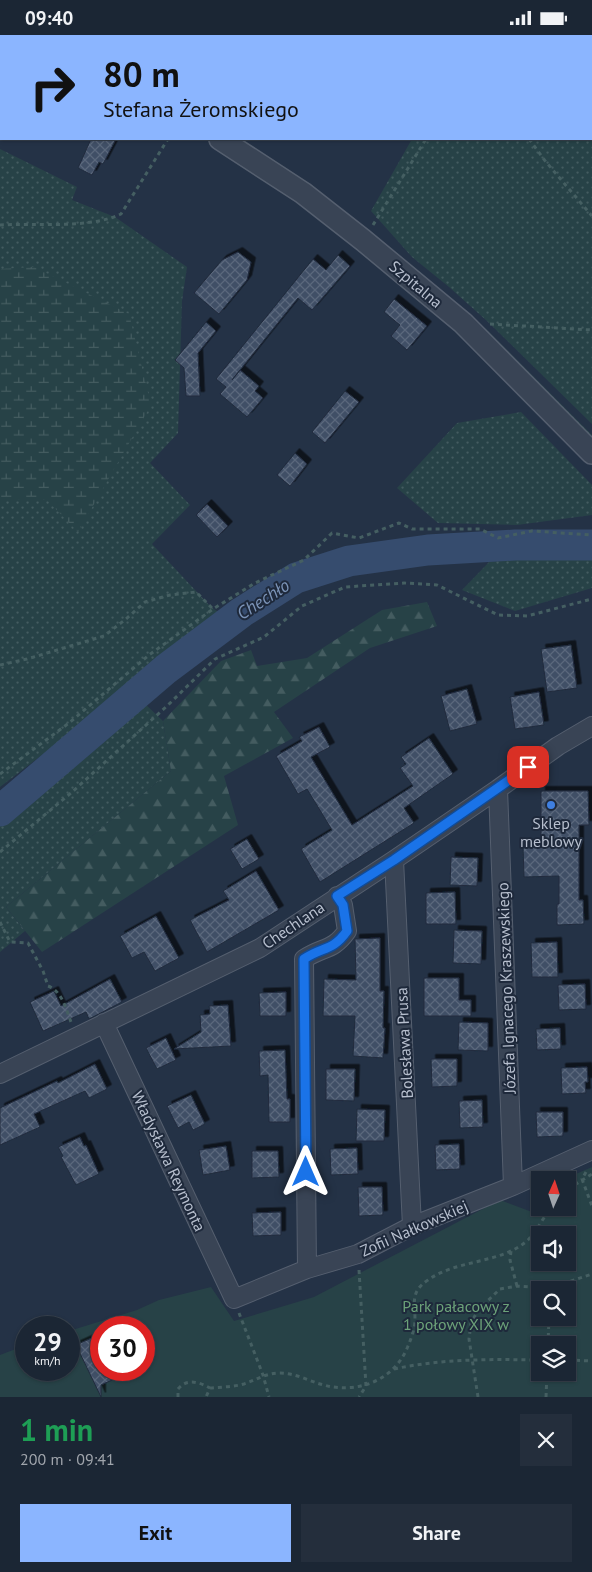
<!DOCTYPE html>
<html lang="en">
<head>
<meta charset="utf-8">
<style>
	:root { --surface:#1b2634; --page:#242e3c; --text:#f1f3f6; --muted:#a0a5ac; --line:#39434f; --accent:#8bb5ff }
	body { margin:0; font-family:"PT Sans",sans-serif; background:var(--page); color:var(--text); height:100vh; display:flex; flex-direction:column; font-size:19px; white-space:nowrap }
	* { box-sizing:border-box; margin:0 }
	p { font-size:16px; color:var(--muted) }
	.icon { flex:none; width:28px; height:28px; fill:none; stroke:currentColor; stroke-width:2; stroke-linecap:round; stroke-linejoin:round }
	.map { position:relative; height:1362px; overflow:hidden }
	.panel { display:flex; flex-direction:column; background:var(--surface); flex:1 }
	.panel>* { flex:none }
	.top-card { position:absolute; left:0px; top:0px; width:592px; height:105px; box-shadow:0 1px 4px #0004,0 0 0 1px var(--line); background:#8bb5ff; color:#111; overflow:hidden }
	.needle { width:32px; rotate:3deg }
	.tools { position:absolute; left:531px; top:1136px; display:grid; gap:10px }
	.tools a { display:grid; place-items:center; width:45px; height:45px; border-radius:0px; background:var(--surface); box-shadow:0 1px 4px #0004,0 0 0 1px var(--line); font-size:25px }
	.speed { position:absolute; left:15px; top:1281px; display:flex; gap:10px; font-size:25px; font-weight:700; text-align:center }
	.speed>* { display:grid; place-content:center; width:65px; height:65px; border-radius:50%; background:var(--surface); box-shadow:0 1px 4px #0004,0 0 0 1px var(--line); line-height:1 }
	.speed small { font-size:12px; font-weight:400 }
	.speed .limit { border:8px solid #d22; background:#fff; color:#111 }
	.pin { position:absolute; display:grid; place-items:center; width:42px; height:42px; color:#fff; margin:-21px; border-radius:10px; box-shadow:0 2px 8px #0006 }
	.me { position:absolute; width:55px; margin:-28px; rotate:0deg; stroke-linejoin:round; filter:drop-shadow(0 0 4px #0008) }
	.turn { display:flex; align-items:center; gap:18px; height:105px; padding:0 20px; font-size:22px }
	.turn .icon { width:65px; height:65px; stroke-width:2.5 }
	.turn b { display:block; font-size:35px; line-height:42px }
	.round { display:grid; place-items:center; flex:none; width:52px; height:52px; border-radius:0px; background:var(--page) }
	.overview { display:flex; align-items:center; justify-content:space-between; height:85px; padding:0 20px }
	h1 { font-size:30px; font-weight:600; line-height:38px; color:#1e9e55 }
	.primary-button { display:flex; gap:10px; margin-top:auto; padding:10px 20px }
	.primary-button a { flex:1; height:58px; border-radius:0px; background:var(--accent); color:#111; font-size:20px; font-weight:600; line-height:58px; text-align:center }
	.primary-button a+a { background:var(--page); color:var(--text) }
	.status { display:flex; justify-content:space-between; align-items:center; height:35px; padding:0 25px; background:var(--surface); direction:ltr }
	.status svg { height:14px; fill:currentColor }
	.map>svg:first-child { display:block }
	.grass { fill:url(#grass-dots) }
	.forest { fill:url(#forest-firs) }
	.wetland { fill:url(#wetland-marsh) }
	.green { fill:#274247; fill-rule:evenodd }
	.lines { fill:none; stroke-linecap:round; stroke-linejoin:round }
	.river { stroke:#364c6e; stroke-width:31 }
	.building { fill:url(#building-cross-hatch); stroke:#202b3d; filter:url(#shadow) }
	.minor-casing { stroke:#555f6f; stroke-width:20 }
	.tertiary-casing { stroke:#555f6f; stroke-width:24 }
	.path { stroke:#455f62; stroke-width:3; stroke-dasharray:4 4; stroke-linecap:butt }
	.minor { stroke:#394455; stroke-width:18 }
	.tertiary { stroke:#394455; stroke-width:21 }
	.route-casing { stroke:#114b97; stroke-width:12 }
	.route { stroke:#1a73e8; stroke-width:9 }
	.shop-dot { fill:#3f7fe0; stroke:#1e293b; stroke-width:2 }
	.labels { text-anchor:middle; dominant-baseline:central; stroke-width:4; stroke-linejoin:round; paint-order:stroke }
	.street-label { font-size:16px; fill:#b7bfce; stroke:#1e293b }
	.poi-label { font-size:16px; fill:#b7bfce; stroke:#1e293b }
	.park-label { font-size:16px; fill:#6ca279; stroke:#1e293b }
	.water-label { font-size:18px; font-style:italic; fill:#7c94b8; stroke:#1e293b }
</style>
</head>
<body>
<div class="status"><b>09:40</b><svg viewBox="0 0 49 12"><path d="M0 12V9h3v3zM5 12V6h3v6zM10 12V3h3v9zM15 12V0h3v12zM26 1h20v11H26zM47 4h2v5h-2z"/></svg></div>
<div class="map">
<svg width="592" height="1362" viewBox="0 0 592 1362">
	<defs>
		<pattern id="grass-dots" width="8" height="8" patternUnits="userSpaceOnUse" patternTransform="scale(1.25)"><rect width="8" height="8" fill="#274247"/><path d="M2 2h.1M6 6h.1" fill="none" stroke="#445c60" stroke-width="1.8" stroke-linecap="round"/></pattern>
		<pattern id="forest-firs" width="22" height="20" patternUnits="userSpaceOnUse" patternTransform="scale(1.25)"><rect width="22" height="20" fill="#274247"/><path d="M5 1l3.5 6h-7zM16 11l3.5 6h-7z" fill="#445c60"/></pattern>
		<pattern id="wetland-marsh" width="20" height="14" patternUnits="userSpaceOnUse" patternTransform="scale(1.25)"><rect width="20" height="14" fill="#274247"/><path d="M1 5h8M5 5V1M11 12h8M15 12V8" fill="none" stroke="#445c60"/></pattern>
		<pattern id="building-cross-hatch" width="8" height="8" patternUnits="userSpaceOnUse" patternTransform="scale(1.25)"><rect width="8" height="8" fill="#414f66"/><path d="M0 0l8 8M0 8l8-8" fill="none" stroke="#5a677b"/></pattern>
		<filter id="shadow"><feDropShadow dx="4.5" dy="-4.5" stdDeviation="0" flood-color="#0009"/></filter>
	</defs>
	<rect width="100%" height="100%" fill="#243246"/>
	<!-- grass -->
	<path class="grass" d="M468 0H568L467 1Z
		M591 35H592V389L487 286 449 252 412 222 371 176 412 104H591Z
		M0 114 77 152 72 165 115 182 187 232 182 266 178 398 150 428 190 470 152 509 211 572 224 581 0 752Z
		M282 134 313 151 426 242 424 245Z
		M485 293 592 400V404L486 296Z
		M521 377 592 450V480L517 490 438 488 397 453 457 388Z
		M592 519V553L515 576 462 555 493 523Z
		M143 667 163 686 171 736 6 872 25 896 0 917V788Z"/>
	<!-- forest -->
	<path class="forest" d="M427 567 437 591 370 613 274 677 293 703 224 741 238 790 42 917 6 872 171 736 163 686 221 626 251 615 257 631 307 623 382 575Z"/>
	<!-- wetland -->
	<path class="wetland" d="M34 232 129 279 151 370 78 497 47 465 0 464V234Z"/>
	<!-- green -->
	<path class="green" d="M592 1132V1362H0V1320L26 1310V1335H69V1296L137 1275 159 1265 211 1252 234 1286 314 1262 500 1165 532 1177 540 1170V1172H568V1145H566L569 1142ZM540 1200H568V1228H540ZM540 1255H568V1282H540ZM101 1292H144V1335H101ZM540 1310H568V1338H540Z"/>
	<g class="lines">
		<!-- river -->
		<path class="river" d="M0 776 166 634 242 577 296 543 349 526 428 515 515 510H592"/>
	</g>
	<!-- building -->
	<path class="building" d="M91 104H116L103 129 99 127 92 140 78 133Z
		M238 217 251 227 247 245 219 279 194 258 222 225Z
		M338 220 350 231 312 275 298 263 232 345 240 335 259 351 255 356 263 363 247 382 220 359 226 352 216 344 313 224 326 235Z
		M394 264 427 291 407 315 391 301 400 290 384 277Z
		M206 287 216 296 198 318 200 361H186L184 333 175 325Z
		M345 356 359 367 325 408 312 397Z
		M295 418 307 429 290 451 277 440Z
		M207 469 228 491 217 502 196 480Z
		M571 610 577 653 547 657 541 614Z
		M467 654 477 689 450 696 441 661Z
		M539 657 544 690 515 694 510 662Z
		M319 692 330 712 311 722 352 790 413 751 400 733 406 729 401 722 429 703 453 739 404 773 414 788 320 847 301 814 332 795 307 754 298 759 276 721 302 706 299 702Z
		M541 756H588L589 790H579V865H583L584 889 557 890V869H559V841L524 842 523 811 541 810Z
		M247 804 259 824 242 834 230 814Z
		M451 822 478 823 477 851 450 850Z
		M256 836 279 875 207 917 190 885 229 865 223 856Z
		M455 857 456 889H426V858Z
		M156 881 179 923 155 936 144 917 132 923 120 901Z
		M454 895 482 896 481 929 453 928Z
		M380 903V956H384L383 993H385L383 1023 353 1021 355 981H323L324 944 356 945 355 904Z
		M557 907 558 942H532L531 908Z
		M424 943H459V965H471V981H424Z
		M110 944 122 967 89 984 86 977 43 996 30 967 54 956 61 971Z
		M585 949 586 974 559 975 558 950Z
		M286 957V981H260L259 958Z
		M228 970 231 1011 174 1014 201 997 200 980 210 979 209 971Z
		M459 987 488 988V1016L458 1015Z
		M560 993 561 1014 537 1015 536 994Z
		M166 1003 176 1025 157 1034 146 1013Z
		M285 1015 287 1064H290V1087H269L268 1040 260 1041 259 1016Z
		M431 1024H457V1051L432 1052Z
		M95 1029 107 1054 89 1063 85 1056 34 1079 40 1092 0 1110V1073L57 1046 58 1048Z
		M587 1032 588 1047H585L586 1058 562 1059 561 1033Z
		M326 1034H355L354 1066 326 1065Z
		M191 1060 205 1089 193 1095 189 1087 178 1093 167 1071Z
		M482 1065 483 1092 460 1093 459 1066Z
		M357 1074 385 1075 384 1106H356Z
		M536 1077H563V1101L537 1102Z
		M80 1102 84 1111 86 1110 99 1139 76 1150 61 1122 63 1121 58 1112Z
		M459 1109 460 1134 436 1135 435 1110Z
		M226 1111 230 1135 203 1140 199 1115Z
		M357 1113 358 1139 331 1140 330 1114Z
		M252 1116H278L279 1142 252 1143Z
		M358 1152H382L383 1180 359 1181Z
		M281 1177V1200L253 1201 252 1178Z
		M96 1301 101 1312V1335H135L101 1350V1362L76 1310Z"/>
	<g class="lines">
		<defs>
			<path id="minor" d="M208 1V0
				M498 754 513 1151
				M394 825 412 1191
				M104 988 234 1264 307 1234 358 1219 412 1191 513 1151 592 1115
				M0 1039 260 913 394 825 498 754 558 711 592 691
				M307 1234 304 924C323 911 332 917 347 896L343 870 337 861"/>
			<path id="tertiary" d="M51 0 53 1
				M220 104 303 158 363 205 463 288 592 418"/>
		</defs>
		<!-- minor casing -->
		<use href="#minor" class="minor-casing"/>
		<!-- tertiary casing -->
		<use href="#tertiary" class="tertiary-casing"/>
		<!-- path -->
		<path class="path" d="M79 0 81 1
			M559 0V1
			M591 51H592
			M591 76H592
			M591 87 592 89
			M529 104 546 127 592 181
			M0 190C35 188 90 194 121 179L168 104
			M373 190 426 104
			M490 289 592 295
			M0 630 27 624 104 601 126 584 145 567 170 560 196 557 213 574 255 548 304 525 332 498 359 503 399 488 412 494H480L498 503 532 496 592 500
			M0 739 69 688 149 620 213 574
			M0 817 71 758 167 671 215 624 264 602 302 571 345 552 404 548 437 550 498 580 527 581 592 564
			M0 887 10 907 28 908 43 936 48 951C62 956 66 974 71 987
			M586 1137 582 1144 592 1171
			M568 1154 592 1139
			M511 1216 510 1225 517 1251
			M359 1235 366 1351 359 1362
			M239 1278 263 1340 269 1362
			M548 1310 549 1282
			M540 1315 535 1325 537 1332 540 1335
			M568 1325 592 1326
			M394 1334C440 1324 488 1324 535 1325
			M210 1353C221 1352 233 1352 244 1349 256 1345 266 1338 280 1338 294 1338 307 1345 320 1349 355 1360 394 1347 408 1311 411 1304 415 1293 415 1285 415 1267 410 1257 428 1245 457 1224 503 1229 529 1204 537 1195 544 1182 551 1172
			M178 1362V1354C187 1343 199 1347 210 1353L206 1362
			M478 1362 469 1304 471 1288 478 1275 500 1254 517 1251 550 1253 592 1239
			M546 1362 547 1338"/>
		<!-- minor -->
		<use href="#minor" class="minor"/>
		<!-- tertiary -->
		<use href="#tertiary" class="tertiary"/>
	</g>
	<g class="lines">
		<defs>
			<path id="route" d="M306 1137 304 924C323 911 332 917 347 896L343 870 337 861 394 825 528 732"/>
		</defs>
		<!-- route casing -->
		<use href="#route" class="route-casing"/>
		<!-- route -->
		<use href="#route" class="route"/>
	</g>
	<!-- markers -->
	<circle class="shop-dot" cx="551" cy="770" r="5"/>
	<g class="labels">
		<!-- street labels -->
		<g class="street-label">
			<text transform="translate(416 249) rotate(40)">Szpitalna</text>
			<text transform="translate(293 890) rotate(-34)">Chechlana</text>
			<text transform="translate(506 953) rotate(-92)">Józefa Ignacego Kraszewskiego</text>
			<text transform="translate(404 1008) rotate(-93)">Bolesława Prusa</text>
			<text transform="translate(169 1126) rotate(65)">Władysława Reymonta</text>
			<text transform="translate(414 1193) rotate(-24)">Zofii Nałkowskiej</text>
		</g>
		<!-- poi labels -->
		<g class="poi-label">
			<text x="551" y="788">Sklep<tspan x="551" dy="18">meblowy</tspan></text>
		</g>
		<!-- park labels -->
		<g class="park-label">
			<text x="456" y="1271">Park pałacowy z<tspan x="456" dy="18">1 połowy XIX w</tspan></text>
		</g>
		<!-- water labels -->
		<g class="water-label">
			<text transform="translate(263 564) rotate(-33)">Chechło</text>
		</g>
	</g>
</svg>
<div class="tools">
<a><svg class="needle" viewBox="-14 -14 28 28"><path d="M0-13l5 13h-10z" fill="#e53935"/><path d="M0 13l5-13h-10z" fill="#a0a5ac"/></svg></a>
<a><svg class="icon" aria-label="sound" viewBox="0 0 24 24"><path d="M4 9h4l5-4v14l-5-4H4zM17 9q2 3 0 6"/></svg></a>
<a><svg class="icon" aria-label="search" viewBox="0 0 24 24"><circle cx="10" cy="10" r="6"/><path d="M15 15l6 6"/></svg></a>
<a><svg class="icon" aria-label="layers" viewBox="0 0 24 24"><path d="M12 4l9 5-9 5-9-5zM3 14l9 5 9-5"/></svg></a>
</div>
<div class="speed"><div>29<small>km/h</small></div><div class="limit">30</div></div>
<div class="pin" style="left:528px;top:732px;background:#d93025"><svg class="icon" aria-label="arrive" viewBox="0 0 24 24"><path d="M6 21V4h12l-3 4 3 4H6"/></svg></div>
<svg class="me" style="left:306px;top:1137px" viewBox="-20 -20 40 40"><path d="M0-17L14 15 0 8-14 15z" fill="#1a73e8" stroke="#fff" stroke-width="4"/></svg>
<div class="top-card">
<div class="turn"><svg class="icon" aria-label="right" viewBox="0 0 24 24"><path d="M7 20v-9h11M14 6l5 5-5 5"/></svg><div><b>80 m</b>Stefana Żeromskiego</div></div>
</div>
</div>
<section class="panel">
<div class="overview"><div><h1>1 min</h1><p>200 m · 09:41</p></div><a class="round"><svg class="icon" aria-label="close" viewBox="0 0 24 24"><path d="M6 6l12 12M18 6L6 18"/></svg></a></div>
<div class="primary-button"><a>Exit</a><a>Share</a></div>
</section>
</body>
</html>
